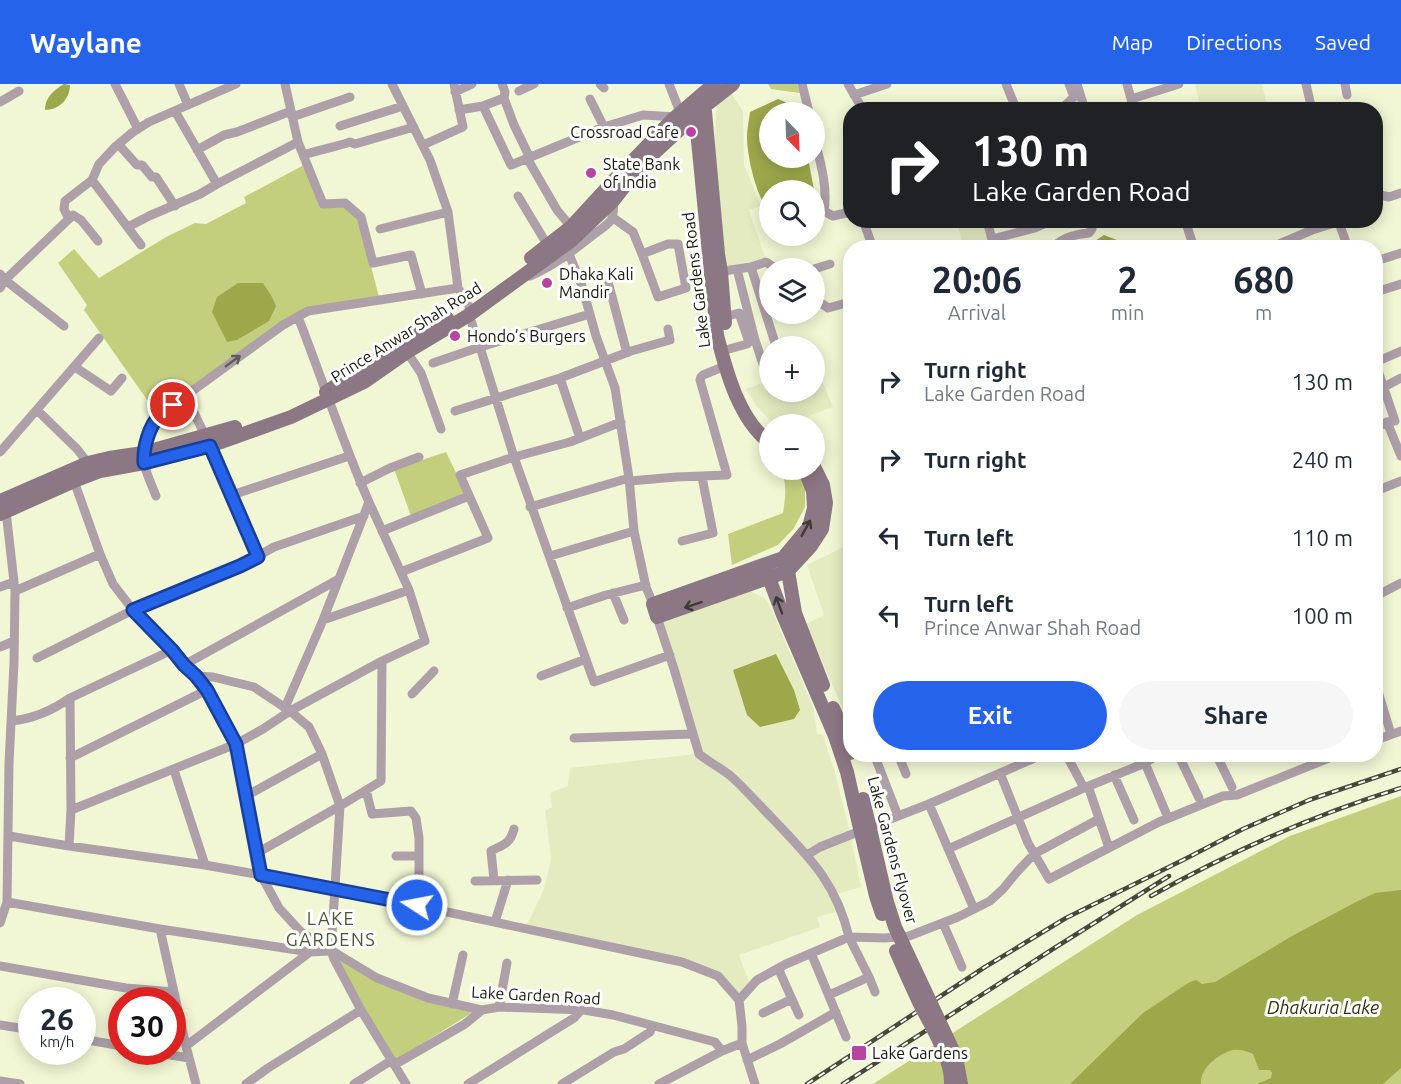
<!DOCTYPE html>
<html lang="en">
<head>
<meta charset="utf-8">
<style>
	:root { --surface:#fff; --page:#f6f6f7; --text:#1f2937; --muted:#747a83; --accent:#2563eb }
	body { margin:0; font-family:Ubuntu,sans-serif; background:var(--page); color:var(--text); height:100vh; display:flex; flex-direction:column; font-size:22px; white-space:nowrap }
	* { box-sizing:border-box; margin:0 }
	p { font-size:20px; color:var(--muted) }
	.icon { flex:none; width:33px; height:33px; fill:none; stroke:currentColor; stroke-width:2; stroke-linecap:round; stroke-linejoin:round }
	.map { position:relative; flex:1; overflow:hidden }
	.sheet { position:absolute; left:843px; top:156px; width:540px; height:522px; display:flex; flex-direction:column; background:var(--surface); border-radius:24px; box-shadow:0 3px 15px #0003 }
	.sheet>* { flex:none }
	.top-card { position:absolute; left:843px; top:18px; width:540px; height:126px; border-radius:24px; box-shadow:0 3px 15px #0003; background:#202124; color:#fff; overflow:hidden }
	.needle { width:39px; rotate:157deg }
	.controls { position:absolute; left:759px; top:18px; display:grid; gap:12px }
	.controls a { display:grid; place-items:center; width:66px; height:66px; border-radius:50%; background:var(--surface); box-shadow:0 3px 15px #0003; font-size:30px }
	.speed { position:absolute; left:18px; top:903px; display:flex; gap:12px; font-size:30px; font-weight:700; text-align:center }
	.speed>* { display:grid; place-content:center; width:78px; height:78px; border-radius:50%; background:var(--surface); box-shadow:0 3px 15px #0003; line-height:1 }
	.speed small { font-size:15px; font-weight:400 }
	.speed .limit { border:9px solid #d22; background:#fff; color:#111 }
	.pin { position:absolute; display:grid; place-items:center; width:51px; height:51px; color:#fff; margin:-26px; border:3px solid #fff; border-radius:50%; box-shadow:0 2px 6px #0007 }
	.me { position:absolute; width:66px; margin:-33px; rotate:281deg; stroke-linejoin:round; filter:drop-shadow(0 0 4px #0008) }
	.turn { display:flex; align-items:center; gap:21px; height:126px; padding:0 30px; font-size:27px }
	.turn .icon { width:78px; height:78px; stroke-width:2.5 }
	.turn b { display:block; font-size:42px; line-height:51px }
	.eta { display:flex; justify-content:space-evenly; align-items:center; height:102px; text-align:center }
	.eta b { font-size:36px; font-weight:600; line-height:42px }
	.primary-button { display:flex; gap:12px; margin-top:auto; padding:12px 30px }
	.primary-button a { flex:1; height:69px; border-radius:36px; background:var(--accent); color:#fff; font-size:24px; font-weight:600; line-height:69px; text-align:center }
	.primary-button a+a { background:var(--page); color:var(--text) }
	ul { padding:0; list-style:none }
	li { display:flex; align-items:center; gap:18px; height:78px; padding:0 30px }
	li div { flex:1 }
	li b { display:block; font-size:22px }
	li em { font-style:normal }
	header { display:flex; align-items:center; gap:36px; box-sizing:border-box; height:84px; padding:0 30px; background:var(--accent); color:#fff }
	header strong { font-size:28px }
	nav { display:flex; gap:33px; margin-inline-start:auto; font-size:21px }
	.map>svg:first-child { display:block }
	.built { fill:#e4ebc0 }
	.green { fill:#c4cf7e }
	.water { fill:#9da84b }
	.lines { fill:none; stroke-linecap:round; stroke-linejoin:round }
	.minor { stroke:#aea0a9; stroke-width:9 }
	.secondary { stroke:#8c7885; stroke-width:14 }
	.rail-casing { stroke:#464937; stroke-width:4.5 }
	.rail { stroke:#fff; stroke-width:2; stroke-dasharray:7; stroke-linecap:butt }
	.secondary-bridge { stroke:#8c7885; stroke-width:14 }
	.oneway { stroke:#625c5a }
	.oneway2 { stroke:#3f3a36 }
	.route-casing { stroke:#184099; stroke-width:15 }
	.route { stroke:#2563eb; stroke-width:10 }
	.poi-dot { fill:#b8449d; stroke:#fff; stroke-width:2 }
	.labels { text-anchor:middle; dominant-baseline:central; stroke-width:6; stroke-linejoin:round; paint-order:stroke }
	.poi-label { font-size:16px; fill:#16180b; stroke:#fff; text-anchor:start }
	.street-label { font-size:16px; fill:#16180b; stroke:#fff }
	.neighbourhood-label { font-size:18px; letter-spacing:1.5px; fill:#505436; stroke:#fff }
	.water-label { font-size:18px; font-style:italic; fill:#2e320a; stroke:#fff }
</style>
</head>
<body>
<header>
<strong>Waylane</strong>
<nav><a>Map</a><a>Directions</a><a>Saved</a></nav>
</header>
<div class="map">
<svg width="1401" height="1000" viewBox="0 0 1401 1000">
	<rect width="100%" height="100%" fill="#f1f7d4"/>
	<!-- built -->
	<path class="built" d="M725 0 743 27 744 80 761 122 749 126 766 176 721 189 716 112 715 52 717 15Z
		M1196 0H1262L1268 25H1195L1201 24 1195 1Z
		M956 137H984L991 163H964Z
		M815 280 833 323 788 340H778L770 336 758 324 746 305 769 297 770 308H814Z
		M850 460V638L848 637 806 540 824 531 807 481Z
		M750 507 766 515 770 522 813 623 817 650 823 651 835 689 849 745 861 803 833 811 840 827 817 833 820 843 739 871 749 898 739 914 720 891 526 843 544 805 548 789 551 774 545 727 552 723 550 709 568 702 570 684 688 671 700 668 661 536Z"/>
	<!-- green -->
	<path class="green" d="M768 0H797L800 9 771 5Z
		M304 81 319 122H343L359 136 379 213 309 223 157 330 84 226 87 221 58 179 74 165 99 194 166 153 195 139 206 140 246 119 244 113Z
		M446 368 467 411 411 432 394 385Z
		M780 386H800L805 404V423L794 444 778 461 732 481 728 450 783 429C785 415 788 399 780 386Z
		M1401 712V1000H873L1137 831 1290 752Z
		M336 874 383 901 475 924 470 930 394 977Z"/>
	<!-- water -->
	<path class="water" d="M64 0 70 1C70 15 59 26 45 26 45 13 54 6 64 0Z
		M778 15 797 23 799 28H770V74H808L814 106H770L769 125C756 115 747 70 747 53 747 45 749 36 750 28Z
		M1104 151 1117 156 1120 163H1086Z
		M238 199H263L271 211 276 222 269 237 237 256 227 258 212 228 217 213Z
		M776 570 794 606 800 626 794 635 760 643 747 631 733 586Z
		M1401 806V984L1383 1000H1257L1271 994 1272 989 1270 986H1259L1253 970C1247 967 1240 965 1233 966 1218 970 1200 984 1201 1000H1070L1143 929 1188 899 1196 896 1202 900 1215 898 1292 852 1356 818 1375 809Z"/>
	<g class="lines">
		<!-- minor -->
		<path class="minor" d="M115 0 138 45
			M179 0 188 21
			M285 0 298 58 323 120 345 119 361 133 373 179 411 171 422 210
			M392 0 430 76 448 128 458 204 469 222V231L480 263 514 373 594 598 670 571
			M502 0 505 8 504 14 514 41 530 74
			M600 0 604 4
			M669 0 680 28
			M802 0 809 28
			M848 0 863 26
			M1006 0 1015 22 1021 26
			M1077 0 1085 26
			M1127 0 1134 26
			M1306 0 1312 26
			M1345 0 1347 11
			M519 7 534 0
			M455 8 472 0
			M854 11 887 0
			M590 15 604 43
			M1131 15 1179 0
			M0 18 19 7
			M483 22 504 14
			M459 26 483 22 511 81 604 43 643 31 676 33
			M1060 26 1074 13 1069 0
			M175 27 217 100
			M292 33 350 13
			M340 42 403 22
			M814 53C820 77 828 102 824 127
			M119 61 137 81H142L152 93H156L175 122
			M423 61 463 43 454 0
			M197 66 224 51 237 48 291 27
			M303 71C319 66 335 63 350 58L355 60 414 43
			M527 74 557 126 571 143
			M92 96 141 161
			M1376 110 1389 113 1401 109
			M518 112 548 162
			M814 129 824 127 833 132 850 128
			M612 133 633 148 642 170
			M69 135 64 125 65 117 92 96 99 80 115 63 133 48 149 38 236 0
			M863 136 873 164
			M987 136 994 164
			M1185 136 1194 164
			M1338 136 1348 164
			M766 139 770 138
			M128 143 149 132 200 110 217 100 298 58
			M380 145 448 128
			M992 155 1035 144 1053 136
			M668 160H678L686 204 658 213 642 170Z
			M1053 164C1061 154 1077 150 1089 149L1092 145 1089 136
			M1270 164 1312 146 1338 138
			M569 170 582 202 596 252 615 304 629 394 634 447 646 503 653 520
			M1376 177 1401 169
			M751 183 776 262
			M737 185 755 256 767 292
			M814 185 830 180
			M717 188 751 183 766 178 775 184
			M0 190 5 196 64 242
			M530 192C554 182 574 166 593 151 599 146 607 142 611 136 614 130 614 124 613 117
			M607 194 627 269
			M0 204 5 196 73 131 81 136 98 157
			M1376 208 1401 200
			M814 214 828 224 850 218
			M724 233 739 229 749 258 747 260 729 265
			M407 268 421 289 441 345
			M1376 278 1401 267
			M433 279 480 263 590 230
			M1376 281 1395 337
			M75 283 111 307 122 294
			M560 294 580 354
			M1384 303 1401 294
			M186 312 210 362 258 473
			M37 326 77 365 88 379
			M455 327 560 294 631 267 670 256 668 245
			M1387 338 1401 372
			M1376 344 1387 338 1393 337
			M0 368 99 254
			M74 397 100 470 113 500 133 526 172 566 184 581 197 592 207 606 223 634 236 660 261 791 279 824 301 848 377 894 428 914 482 926 499 923 584 926 613 931 715 958 722 967 742 959
			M630 397 676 393 727 391 700 296 701 293 703 291 725 282
			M360 399 390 384 419 373
			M1376 407 1401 397
			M232 411 349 372
			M156 412C152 402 147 391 144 380 140 364 151 345 159 331L283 241 308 227 458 204
			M530 423 629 394
			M382 447 469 412
			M682 457 713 449 702 393
			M550 472 634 447
			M401 488 488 454 460 391 514 373 570 358 621 338
			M0 503 14 498
			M15 507 100 470
			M613 509 624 536
			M1376 512 1401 499
			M567 524 606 511 646 501
			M657 533 674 585 699 670C710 679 723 685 733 694 747 707 759 721 772 734 809 773 836 798 849 853L786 880 757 896 739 916
			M323 536 409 506
			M0 563 14 557
			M37 574 133 526 240 482 274 463 364 432
			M184 581 339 495
			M197 592 213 593 254 603 290 627 309 643 322 670 340 722 331 867 334 875 361 926 406 1000
			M541 592 586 575
			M1376 601 1391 650
			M412 610 434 587
			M285 625 287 619 323 536 369 418C342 357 322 294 298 233
			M11 637C32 635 53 626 70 614
			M849 639 850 640
			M574 654 692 650
			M1376 656 1401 647
			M874 670 898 732 929 720 974 825
			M898 670 906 690
			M1178 670 1199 714
			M1216 670 1232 703
			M70 674 207 606
			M1068 674 1084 704 1145 679 1159 670
			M1145 679 1166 729
			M174 686 205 781
			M1000 689 1028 759 1049 795 1159 738 1223 712 1237 711 1339 670
			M1114 691 1134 736
			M1088 702 1109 764
			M366 706 372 730 411 727 416 734 419 754V795L417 821
			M246 712 322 670
			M929 720 1044 670
			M71 726 70 614 172 566
			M9 752 69 762 205 781 334 804 682 878 718 892 739 916 742 942V959L755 1000
			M69 762 71 726 236 660 263 645 290 627 382 577 425 557 409 506 369 418
			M948 765 1084 704
			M257 769 340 722 381 697 382 577
			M807 771 820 763 898 732
			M396 772H419
			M494 796 491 767C504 760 510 760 514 745
			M475 797 537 796
			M7 818 160 845
			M495 838 508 796
			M0 839 7 818 9 679 14 579 15 507 6 427
			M943 839 962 883
			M811 869 846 953
			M0 882 126 904 174 908
			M778 884 799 931
			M869 893 849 853 885 854 909 852 958 833 990 817 1003 805 1017 788 1034 770 1099 735
			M829 911 869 893 875 908
			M452 920 463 871
			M499 923 507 879
			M763 929 792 915
			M0 941 32 946
			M82 955 122 962
			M186 962 310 868
			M152 968 189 974
			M747 976 780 960 836 928
			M394 981 465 940 482 926
			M0 997 20 1000
			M196 1000 186 962 160 845 310 868 331 867
			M246 1000 268 984 361 926
			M354 1000 392 976
			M468 1000 574 934 581 926
			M562 1000 614 968 624 965 650 948 652 942
			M659 1000 722 967"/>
		<!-- secondary -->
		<path class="secondary" d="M704 17 718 170 721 188 725 239
			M695 26 717 251C726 287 739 336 770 359
			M531 174 571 143 618 92 672 36 714 0
			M326 308 411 254 447 234
			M803 386 806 389 813 407 814 424 809 443 783 474 653 520 657 533 788 487 811 462 822 445 826 419 823 401 814 383
			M0 417 88 379 109 374 143 369 235 343
			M0 430 74 397 100 387 144 379 210 362 291 333 364 298 407 268 469 231 572 156 613 117 641 81 705 22 733 0
			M785 479 788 487 795 529 823 601
			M766 486 783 531 835 652 847 688 854 719
			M833 624 845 650 850 669"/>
		<defs>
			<path id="rail" d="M1151 812C1230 768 1314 731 1401 704
				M807 1000 985 883 1066 834 1187 774 1243 745 1309 716 1401 685
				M843 1000 1056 863 1169 792"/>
		</defs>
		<!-- rail casing -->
		<use href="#rail" class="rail-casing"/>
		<!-- rail -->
		<use href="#rail" class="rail"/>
		<!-- secondary-bridge -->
		<path class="secondary-bridge" d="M863 715 887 818 895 843 956 973 961 1000
			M854 719 876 812 882 830
			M896 867C904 885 911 901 919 918 931 942 952 974 951 1000"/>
	</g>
	<!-- one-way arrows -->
	<defs><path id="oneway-shaft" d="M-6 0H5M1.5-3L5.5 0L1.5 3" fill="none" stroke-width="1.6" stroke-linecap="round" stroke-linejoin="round" transform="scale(1.5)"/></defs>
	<use class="oneway" href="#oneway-shaft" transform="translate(233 277) rotate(-36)"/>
	<g class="oneway2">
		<use href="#oneway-shaft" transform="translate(806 444) rotate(-61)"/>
		<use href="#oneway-shaft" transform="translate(693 521) rotate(161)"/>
		<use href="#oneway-shaft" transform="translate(779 521) rotate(-110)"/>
	</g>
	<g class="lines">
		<defs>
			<path id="route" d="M173 321C169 324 164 327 161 330 149 341 143 364 144 379L210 362 258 473 240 482 133 526 172 566 184 581 196 592 207 606 236 660 261 791 417 821"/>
		</defs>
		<!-- route casing -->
		<use href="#route" class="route-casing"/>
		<!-- route -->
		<use href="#route" class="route"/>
	</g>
	<!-- markers -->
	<g class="poi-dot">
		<circle cx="691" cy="48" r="6"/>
		<circle cx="591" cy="89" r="6"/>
		<circle cx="547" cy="199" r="6"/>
		<circle cx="455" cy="252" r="6"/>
		<rect x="851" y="961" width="16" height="16" rx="3"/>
	</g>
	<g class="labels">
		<!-- poi labels -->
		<g class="poi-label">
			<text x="679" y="48" text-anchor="end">Crossroad Cafe</text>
			<text x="603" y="80">State Bank<tspan x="603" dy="18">of India</tspan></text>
			<text x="559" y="190">Dhaka Kali<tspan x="559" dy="18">Mandir</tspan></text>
			<text x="467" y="252">Hondo’s Burgers</text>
			<text x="872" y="969">Lake Gardens</text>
		</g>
		<!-- street labels -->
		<g class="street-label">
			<text transform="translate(696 196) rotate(-97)">Lake Gardens Road</text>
			<text transform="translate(406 248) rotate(-32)">Prince Anwar Shah Road</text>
			<text transform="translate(893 766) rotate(75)">Lake Gardens Flyover</text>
			<text transform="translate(536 911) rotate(3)">Lake Garden Road</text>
		</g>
		<!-- neighbourhood labels -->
		<g class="neighbourhood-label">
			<text x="331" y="834">LAKE<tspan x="331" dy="21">GARDENS</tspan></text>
		</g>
		<!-- water labels -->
		<g class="water-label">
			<text x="1323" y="923">Dhakuria Lake</text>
		</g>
	</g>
</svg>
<div class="controls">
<a><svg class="needle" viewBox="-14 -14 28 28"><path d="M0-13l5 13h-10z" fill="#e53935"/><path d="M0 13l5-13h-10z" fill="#747a83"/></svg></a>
<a><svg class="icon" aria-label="search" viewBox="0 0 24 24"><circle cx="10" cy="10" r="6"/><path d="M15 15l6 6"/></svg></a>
<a><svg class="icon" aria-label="layers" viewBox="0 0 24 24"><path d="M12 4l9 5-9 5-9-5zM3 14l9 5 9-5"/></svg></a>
<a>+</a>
<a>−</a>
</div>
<div class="speed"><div>26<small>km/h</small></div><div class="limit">30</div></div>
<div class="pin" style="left:173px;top:321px;background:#d93025"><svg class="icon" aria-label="arrive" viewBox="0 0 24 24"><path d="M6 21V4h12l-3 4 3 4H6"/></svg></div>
<svg class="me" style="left:417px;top:821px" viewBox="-20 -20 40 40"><circle r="17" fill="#2563eb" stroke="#fff" stroke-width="3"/><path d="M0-11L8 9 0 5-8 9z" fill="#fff"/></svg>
<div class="top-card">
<div class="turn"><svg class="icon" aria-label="right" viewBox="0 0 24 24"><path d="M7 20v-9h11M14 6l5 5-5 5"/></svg><div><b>130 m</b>Lake Garden Road</div></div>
</div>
<section class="sheet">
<div class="eta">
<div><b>20:06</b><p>Arrival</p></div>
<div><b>2</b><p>min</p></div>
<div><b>680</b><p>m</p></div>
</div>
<ul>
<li><svg class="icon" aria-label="right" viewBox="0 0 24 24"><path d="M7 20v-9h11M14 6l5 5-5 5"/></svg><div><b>Turn right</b><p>Lake Garden Road</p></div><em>130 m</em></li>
<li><svg class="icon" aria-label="right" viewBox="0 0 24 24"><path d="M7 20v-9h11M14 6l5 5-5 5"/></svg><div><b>Turn right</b></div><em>240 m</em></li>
<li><svg class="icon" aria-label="left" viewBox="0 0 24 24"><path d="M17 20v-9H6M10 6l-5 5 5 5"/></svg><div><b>Turn left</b></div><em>110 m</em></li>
<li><svg class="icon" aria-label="left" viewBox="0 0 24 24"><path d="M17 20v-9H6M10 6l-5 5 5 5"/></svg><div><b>Turn left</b><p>Prince Anwar Shah Road</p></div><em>100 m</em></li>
</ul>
<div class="primary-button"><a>Exit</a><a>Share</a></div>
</section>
</div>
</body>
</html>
